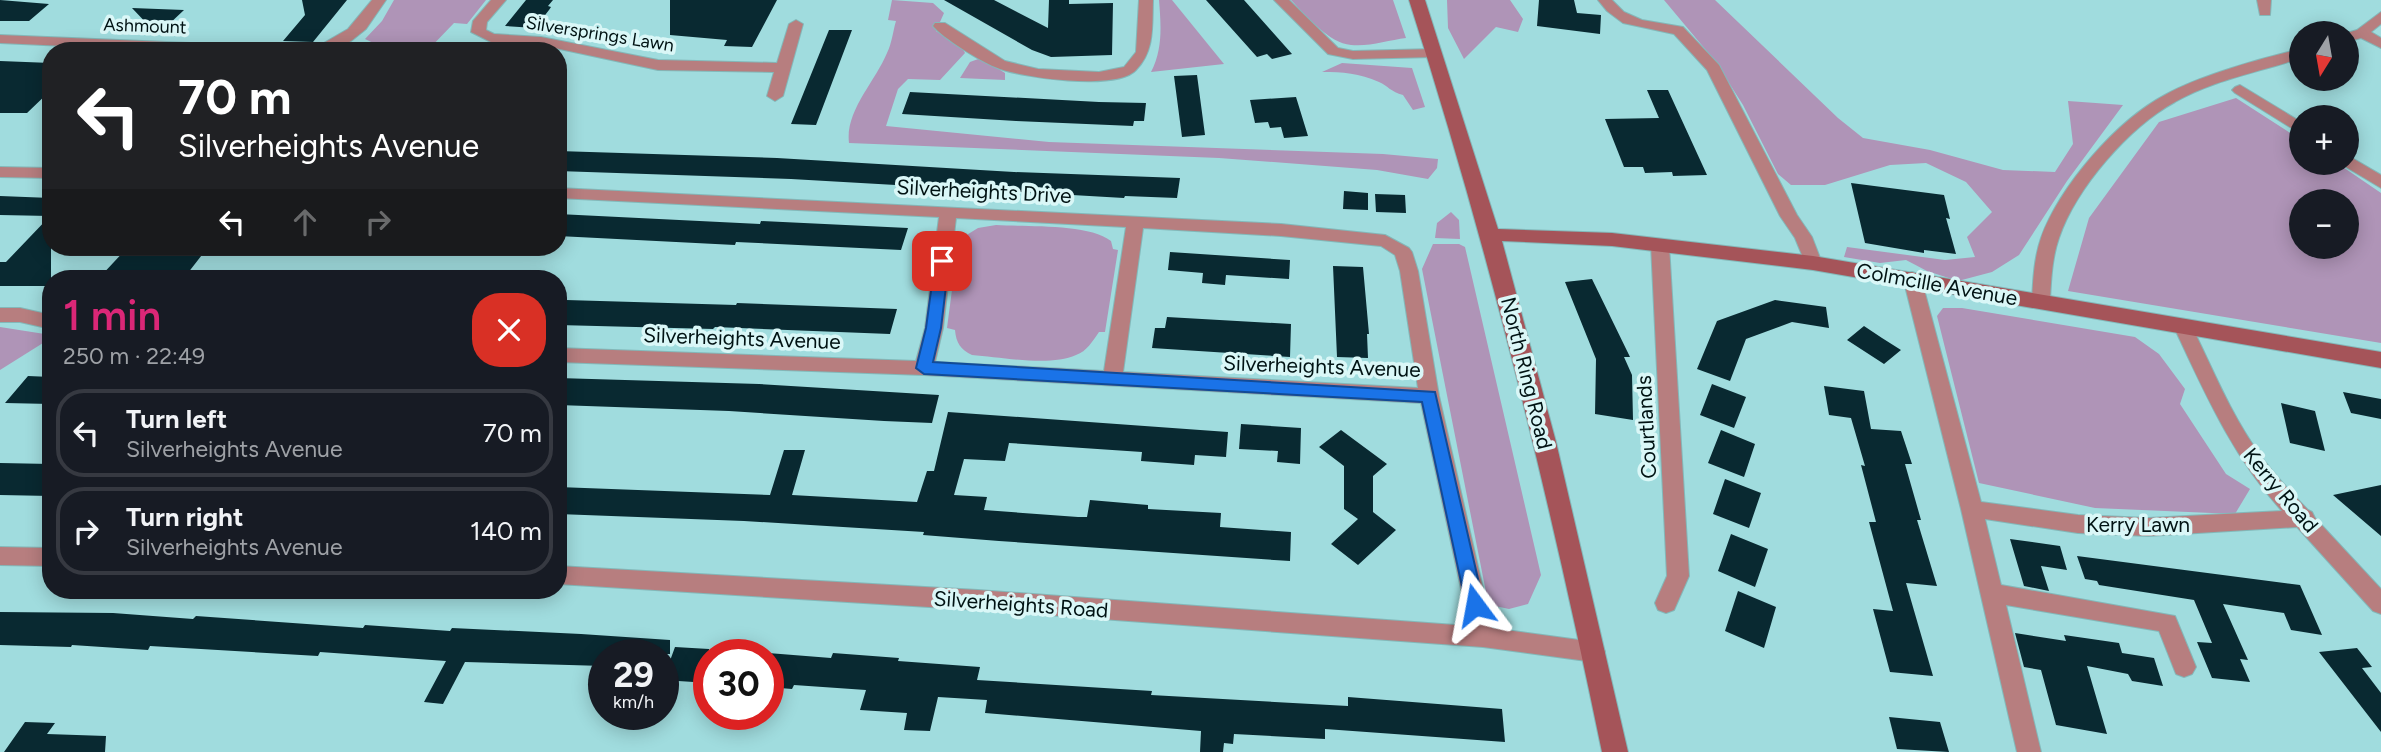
<!DOCTYPE html>
<html lang="en">
<head>
<meta charset="utf-8">
<style>
	:root { --surface:#171b24; --page:#20242c; --text:#f1f3f6; --muted:#9ea1a6; --line:#363941; --accent:#db2777 }
	body { margin:0; font-family:Figtree,sans-serif; background:var(--page); color:var(--text); height:100vh; display:flex; flex-direction:column; font-size:26px; white-space:nowrap }
	* { box-sizing:border-box; margin:0 }
	p { font-size:23px; color:var(--muted) }
	.icon { flex:none; width:38px; height:38px; fill:none; stroke:currentColor; stroke-width:2; stroke-linecap:round; stroke-linejoin:round }
	.map { position:relative; flex:1; overflow:hidden }
	.sheet { position:absolute; left:42px; top:270px; width:525px; height:329px; display:flex; flex-direction:column; background:var(--surface); border-radius:28px; box-shadow:0 4px 18px #0003 }
	.sheet>* { flex:none }
	.banner { position:absolute; left:42px; top:42px; width:525px; height:214px; border-radius:28px; box-shadow:0 4px 18px #0003; background:#202124; color:#fff; overflow:hidden }
	.needle { width:46px; rotate:191deg }
	.tools { position:absolute; left:2289px; top:21px; display:grid; gap:14px }
	.tools a { display:grid; place-items:center; width:70px; height:70px; border-radius:50%; background:var(--surface); box-shadow:0 4px 18px #0003; font-size:35px }
	.speed { position:absolute; left:588px; top:639px; display:flex; gap:14px; font-size:35px; font-weight:700; text-align:center }
	.speed>* { display:grid; place-content:center; width:91px; height:91px; border-radius:50%; background:var(--surface); box-shadow:0 4px 18px #0003; line-height:1 }
	.speed small { font-size:18px; font-weight:400 }
	.speed .limit { border:10px solid #d22; background:#fff; color:#111 }
	.pin { position:absolute; display:grid; place-items:center; width:60px; height:60px; color:#fff; margin:-30px; border-radius:14px; box-shadow:0 4px 10px #0006 }
	.me { position:absolute; width:77px; margin:-38px; rotate:347deg; stroke-linejoin:round; filter:drop-shadow(0 0 5px #0008) }
	.turn { display:flex; align-items:center; gap:24px; height:147px; padding:0 21px; font-size:32px }
	.turn .icon { width:91px; height:91px; stroke-width:2.5 }
	.turn b { display:block; font-size:49px; line-height:60px }
	.lanes { display:flex; align-items:center; height:66px; padding:0 21px; background:#0003; justify-content:center; gap:35px; direction:ltr }
	.lanes .off { opacity:.35 }
	.round { display:grid; place-items:center; flex:none; width:74px; height:74px; border-radius:28px; background:var(--page) }
	.overview { display:flex; align-items:center; justify-content:space-between; height:119px; padding:0 21px }
	h1 { font-size:42px; font-weight:600; line-height:52px; color:var(--accent) }
	ul { padding:0; list-style:none }
	li { display:flex; align-items:center; gap:21px; height:88px; margin:0 14px 10px; padding:0 7px; border:4px solid var(--line); border-radius:28px }
	li div { flex:1 }
	li b { display:block; font-size:26px }
	li em { font-style:normal }
	.map>svg:first-child { display:block }
	.green { fill:#af94b7; fill-rule:evenodd }
	.building { fill:#092931 }
	.lines { fill:none; stroke-linecap:round; stroke-linejoin:round }
	.street-casing { stroke:#83b8b9; stroke-width:2 }
	.secondary-casing { stroke:#83b8b9; stroke-width:2 }
	.street { fill:#b77e7f; fill-rule:evenodd }
	.secondary { fill:#a55459; fill-rule:evenodd }
	.route { fill:#1a73e8; stroke:#114b97; stroke-width:2 }
	.labels { text-anchor:middle; dominant-baseline:central; stroke-width:7; stroke-linejoin:round; paint-order:stroke }
	.far-street-label { font-size:18px; fill:#001213; stroke:#daf7f7 }
	.street-label { font-size:21px; fill:#001213; stroke:#daf7f7 }
</style>
</head>
<body>
<div class="map">
<svg width="2381" height="752" viewBox="0 0 2381 752">
	<rect width="100%" height="100%" fill="#a0dcde"/>
	<!-- green -->
	<path class="green" d="M394 0H486L467 24 454 23 427 51H390L365 39 382 21Z
		M892 0 933 3 944 13 936 31 962 47 965 53 940 80 908 79 898 89 886 126 1049 142 1383 154 1438 159 1437 168 1428 179 1377 170 1219 158 849 143C845 111 875 82 887 53 892 43 893 31 896 21L888 20Z
		M1159 0H1172L1224 64 1151 72C1163 49 1161 25 1159 0Z
		M1291 0H1393L1406 38C1389 40 1369 47 1351 45 1329 43 1306 16 1291 0Z
		M1447 0H1510L1523 19 1518 32 1496 27 1464 59 1448 28Z
		M1664 0H1715L1838 118 1863 138 1930 150 2003 170 2055 172 2073 144 2068 101 2123 105 2067 181 2019 255 1992 272 1958 281 1927 271 1906 260 1880 263 1844 257 1847 247 1945 260 1975 257 1967 237 1992 212 1966 182 1926 163 1890 165 1825 185H1791L1778 174 1743 105 1715 61Z
		M981 58 1005 73V80L960 78 970 62Z
		M1342 63 1412 68 1425 107 1413 110 1403 95C1391 92 1388 86 1379 82 1359 73 1343 72 1322 72Z
		M2236 98 2301 140V163H2337L2381 193V343L2068 291 2089 218 2159 122ZM2301 201H2347V247H2301Z
		M1451 212 1459 220 1460 239 1435 238 1437 223Z
		M996 225C1026 227 1088 223 1111 241L1113 249 1118 250 1105 332H1099C1092 342 1087 351 1076 355 1050 367 1001 357 972 355 961 350 956 343 955 330L947 328 958 244 964 243 965 236 978 228Z
		M1433 244H1459L1465 247 1541 575 1528 604 1509 609 1495 606 1486 592 1422 269Z
		M1943 308H1962L2135 337 2159 354 2185 389 2180 404 2226 474 2250 489 2235 514 2095 508 1979 483 1937 316Z
		M0 327 51 335V338L0 370Z"/>
	<!-- building -->
	<path class="building" d="M0 0 49 4 29 21H0Z
		M302 0H347L313 42 283 41 305 15Z
		M526 0H553L548 6 551 7 549 10 535 28 505 26Z
		M670 0H777L752 47 724 46 727 40 670 35Z
		M944 0H994L1048 28 1049 0H1069V4L1113 3 1112 55 1051 57 1032 50Z
		M1206 0H1244L1292 54 1272 59 1267 54 1257 57Z
		M1539 0H1574L1577 13 1601 15 1600 34 1537 26Z
		M132 8 184 10 166 27H150Z
		M829 30H852L816 125 791 124Z
		M0 61 51 63V90L27 113H0Z
		M1197 75 1205 135 1182 137 1174 76Z
		M1647 90H1668L1707 175 1673 176 1672 172 1645 173 1643 167H1624L1605 119 1659 118Z
		M910 92 1099 102 1146 103 1144 121H1134L1133 126 1016 121 902 114Z
		M1296 97 1308 136 1284 138 1281 127 1270 128 1268 122 1255 123 1250 100Z
		M558 151 777 158 1014 172 1180 178 1177 198 1125 196 1124 198 791 179 558 171Z
		M1851 183 1944 195 1950 219 1946 218 1956 254 1924 250V253L1865 243Z
		M1344 191 1368 193V210L1343 209Z
		M1375 194 1405 195 1406 213 1376 212Z
		M0 196 51 198V286H0V262H6L50 216 0 215Z
		M558 214 760 224 761 221 908 228 901 250 736 242 735 245 558 236Z
		M128 247H166L163 250 205 251 184 278H99Z
		M1170 252 1290 260 1289 279 1226 275 1225 285 1202 283 1203 273 1168 270Z
		M1333 266 1363 267 1369 334H1367L1368 358 1337 357Z
		M1592 279 1630 357H1624L1632 375 1633 420 1595 414 1596 359 1565 282Z
		M566 300 736 305 737 303 897 309 890 334 715 327 713 329 558 325V314Z
		M1775 300 1826 307 1829 328 1792 322 1746 339 1730 381 1697 369 1717 321Z
		M1167 317 1291 324 1290 357 1152 348 1155 328H1165Z
		M1864 326 1882 338 1901 350 1884 364 1847 340Z
		M28 376 51 377V404L5 403Z
		M558 378 759 384 939 395 932 423 884 421 729 411 558 405Z
		M1712 384 1746 397 1734 428 1700 415Z
		M1824 386 1864 391 1871 429 1901 431 1912 464H1905L1921 520H1917L1937 586 1906 583 1933 676 1890 672 1873 609 1893 611 1869 522H1876L1861 465 1865 466 1851 418 1829 415Z
		M2343 392 2381 399V419L2351 413Z
		M2281 403 2315 411 2325 451 2290 443Z
		M948 412 1228 432 1226 457 1195 455 1194 465 1141 461 1142 452 1009 443 1005 461 964 459 954 495 987 497 984 510 1078 517H1087L1090 500 1148 505V509L1221 513 1220 527 1291 532 1290 561 999 541 923 535 924 532 744 521 558 514V487L770 495 784 450H805L792 495 917 502 927 471H934Z
		M1241 424 1301 428 1300 464 1277 462 1278 451 1239 449Z
		M1341 430 1387 464 1373 476V512L1396 530 1358 565 1331 544 1358 519 1344 509V466L1319 447Z
		M1721 430 1755 444 1744 477 1708 463Z
		M0 463 51 464V496L0 495Z
		M1725 479 1761 493 1749 528 1713 514Z
		M2381 485V536L2333 495Z
		M1731 534 1768 549 1755 587 1718 571Z
		M2010 539 2060 546 2067 570 2041 566 2049 591 2024 586Z
		M2077 556 2300 585 2322 635 2291 630 2284 613 2223 604 2248 660 2240 659 2250 682 2212 678 2197 642 2212 643 2194 600 2099 585 2097 581 2085 579Z
		M1738 591 1776 607 1764 648 1725 631Z
		M0 612 113 613 193 619 196 616 363 628 365 625 450 631 452 628 581 634 670 640V654H604V666L465 662 443 704 424 702 446 661 320 652 318 656 150 646 148 650 72 645 71 647 0 645Z
		M2015 633 2066 641 2064 635 2119 643 2122 653 2154 658 2163 686 2132 681 2128 674 2087 666 2107 734 2056 725 2041 670 2024 667Z
		M675 647 709 649V683L663 680Z
		M2357 648 2372 667 2362 668 2381 693V732L2319 652Z
		M768 653 831 658 833 653 899 658 898 661 980 667 977 680 1152 691 1151 695 1348 706V697L1502 709 1505 742 1325 729V739L1234 734 1233 744 1224 743 1223 752H1200L1201 731 985 713 987 700 938 697 930 731 904 730 907 713 860 710 866 690 794 685 792 689 768 687Z
		M1889 717 1940 722 1949 752 1897 749Z
		M25 722 55 723 47 734 106 736 105 752H4Z"/>
	<g class="lines">
		<defs>
			<path id="street" d="M372 0H386L366 29 351 41 333 51H310L348 29Z
				M491 0H506L487 22 486 30 494 34 541 37 658 60 777 63 789 24 796 20 803 24 783 96 775 101 767 96 774 72 658 70 541 45 491 42 471 32 473 21Z
				M1139 0H1153C1152 26 1155 51 1136 70 1117 91 1020 78 995 67 980 61 943 38 933 26L935 23H945L1005 61 1038 69 1099 72 1124 67 1136 52Z
				M1274 0H1289L1338 48 1353 51 1434 49 1441 53 1434 57 1353 59 1328 54Z
				M1598 0H1612L1624 12 1642 20 1683 27 1719 65 1797 215 1812 237 1822 263 1819 267 1813 269 1807 267 1795 238 1780 216 1707 70 1674 34 1623 23 1607 11Z
				M2257 0H2271L2270 15H2260Z
				M2381 12V24L2371 32 2381 38V48L2361 38 2347 42V33L2357 30Z
				M0 35 288 47 295 51H175L0 43Z
				M2301 49V58C2260 72 2213 80 2175 102 2129 127 2076 188 2059 238 2052 258 2051 280 2050 301L2047 306H2035L2032 301C2033 280 2034 258 2041 238 2060 186 2116 121 2165 95 2199 76 2262 58 2301 49Z
				M2240 85 2301 122V134L2235 93 2232 90 2235 87Z
				M2347 155 2381 175V188L2341 164 2347 163Z
				M0 167 51 168V178L0 177Z
				M558 188 1281 224 1385 235 1409 248 1412 252 1418 271 1439 396 1492 628 1594 642 1602 645 1605 652 1602 659 1594 662 1483 647 978 610 558 584V566L978 590 1469 626 1421 403 924 375 558 362V348L916 361 925 328 939 217 558 198ZM956 218 1126 227 1104 371 935 362 943 328ZM1143 228 1281 236 1381 246 1395 255 1400 271 1418 388 1123 372Z
				M1660 239 1669 245 1689 576 1674 610 1666 613 1658 610 1655 603 1667 576 1651 245Z
				M1912 272 1918 274 1921 278 1981 502 2078 515 2148 518 2282 511C2232 456 2204 391 2173 325L2175 320H2189L2191 325C2212 367 2230 413 2258 452 2272 473 2290 491 2308 510L2312 512 2315 518 2381 589V614L2373 611 2297 527 2148 536 2078 533 1985 519 2001 585 2175 616 2196 667 2192 674 2184 677 2176 674 2159 631 2006 605 2041 752H2017L1961 509 1903 278 1906 274Z
				M0 308H20L51 315V329L20 322H0Z
				M0 547 51 548V566L0 565Z"/>
			<path id="secondary" d="M1409 0H1425L1498 229 1612 233 1813 256 2381 352V368L1813 270 1612 246 1502 241 1556 442 1628 752H1602C1549 495 1489 250 1409 0Z"/>
		</defs>
		<!-- street casing -->
		<use href="#street" class="street-casing"/>
		<!-- secondary casing -->
		<use href="#secondary" class="secondary-casing"/>
		<!-- street -->
		<use href="#street" class="street"/>
		<!-- secondary -->
		<use href="#secondary" class="secondary"/>
	</g>
	<!-- route -->
	<path class="route" d="M942 256 949 261 941 328 933 362 1435 392 1484 605 1482 610 1475 613 1469 610 1466 605 1422 402 924 374 916 368 926 328 935 261Z"/>
	<g class="labels">
		<!-- far-street labels -->
		<g class="far-street-label">
			<text transform="translate(145 26) rotate(2)">Ashmount</text>
			<text transform="translate(600 34) rotate(9)">Silversprings Lawn</text>
		</g>
		<!-- street labels -->
		<g class="street-label">
			<text transform="translate(984 191) rotate(3)">Silverheights Drive</text>
			<text transform="translate(1937 284) rotate(10)">Colmcille Avenue</text>
			<text transform="translate(742 338) rotate(2)">Silverheights Avenue</text>
			<text transform="translate(1322 366) rotate(2)">Silverheights Avenue</text>
			<text transform="translate(1527 373) rotate(76)">North Ring Road</text>
			<text transform="translate(1646 427) rotate(-93)">Courtlands</text>
			<text transform="translate(2281 490) rotate(50)">Kerry Road</text>
			<text x="2138" y="524">Kerry Lawn</text>
			<text transform="translate(1021 604) rotate(4)">Silverheights Road</text>
		</g>
	</g>
</svg>
<div class="tools">
<a><svg class="needle" viewBox="-14 -14 28 28"><path d="M0-13l5 13h-10z" fill="#e53935"/><path d="M0 13l5-13h-10z" fill="#9ea1a6"/></svg></a>
<a>+</a>
<a>−</a>
</div>
<div class="speed"><div>29<small>km/h</small></div><div class="limit">30</div></div>
<div class="pin" style="left:942px;top:261px;background:#d93025"><svg class="icon" aria-label="arrive" viewBox="0 0 24 24"><path d="M6 21V4h12l-3 4 3 4H6"/></svg></div>
<svg class="me" style="left:1475px;top:605px" viewBox="-20 -20 40 40"><path d="M0-17L14 15 0 8-14 15z" fill="#1a73e8" stroke="#fff" stroke-width="4"/></svg>
<div class="banner">
<div class="turn"><svg class="icon" aria-label="left" viewBox="0 0 24 24"><path d="M17 20v-9H6M10 6l-5 5 5 5"/></svg><div><b>70 m</b>Silverheights Avenue</div></div>
<div class="lanes"><svg class="icon" aria-label="left" viewBox="0 0 24 24"><path d="M17 20v-9H6M10 6l-5 5 5 5"/></svg><svg class="icon off" aria-label="ahead" viewBox="0 0 24 24"><path d="M12 20V5M6 11l6-6 6 6"/></svg><svg class="icon off" aria-label="right" viewBox="0 0 24 24"><path d="M7 20v-9h11M14 6l5 5-5 5"/></svg></div>
</div>
<section class="sheet">
<div class="overview"><div><h1>1 min</h1><p>250 m · 22:49</p></div><a class="round" style="background:#d93025;color:#fff"><svg class="icon" aria-label="close" viewBox="0 0 24 24"><path d="M6 6l12 12M18 6L6 18"/></svg></a></div>
<ul>
<li><svg class="icon" aria-label="left" viewBox="0 0 24 24"><path d="M17 20v-9H6M10 6l-5 5 5 5"/></svg><div><b>Turn left</b><p>Silverheights Avenue</p></div><em>70 m</em></li>
<li><svg class="icon" aria-label="right" viewBox="0 0 24 24"><path d="M7 20v-9h11M14 6l5 5-5 5"/></svg><div><b>Turn right</b><p>Silverheights Avenue</p></div><em>140 m</em></li>
</ul>
</section>
</div>
</body>
</html>
